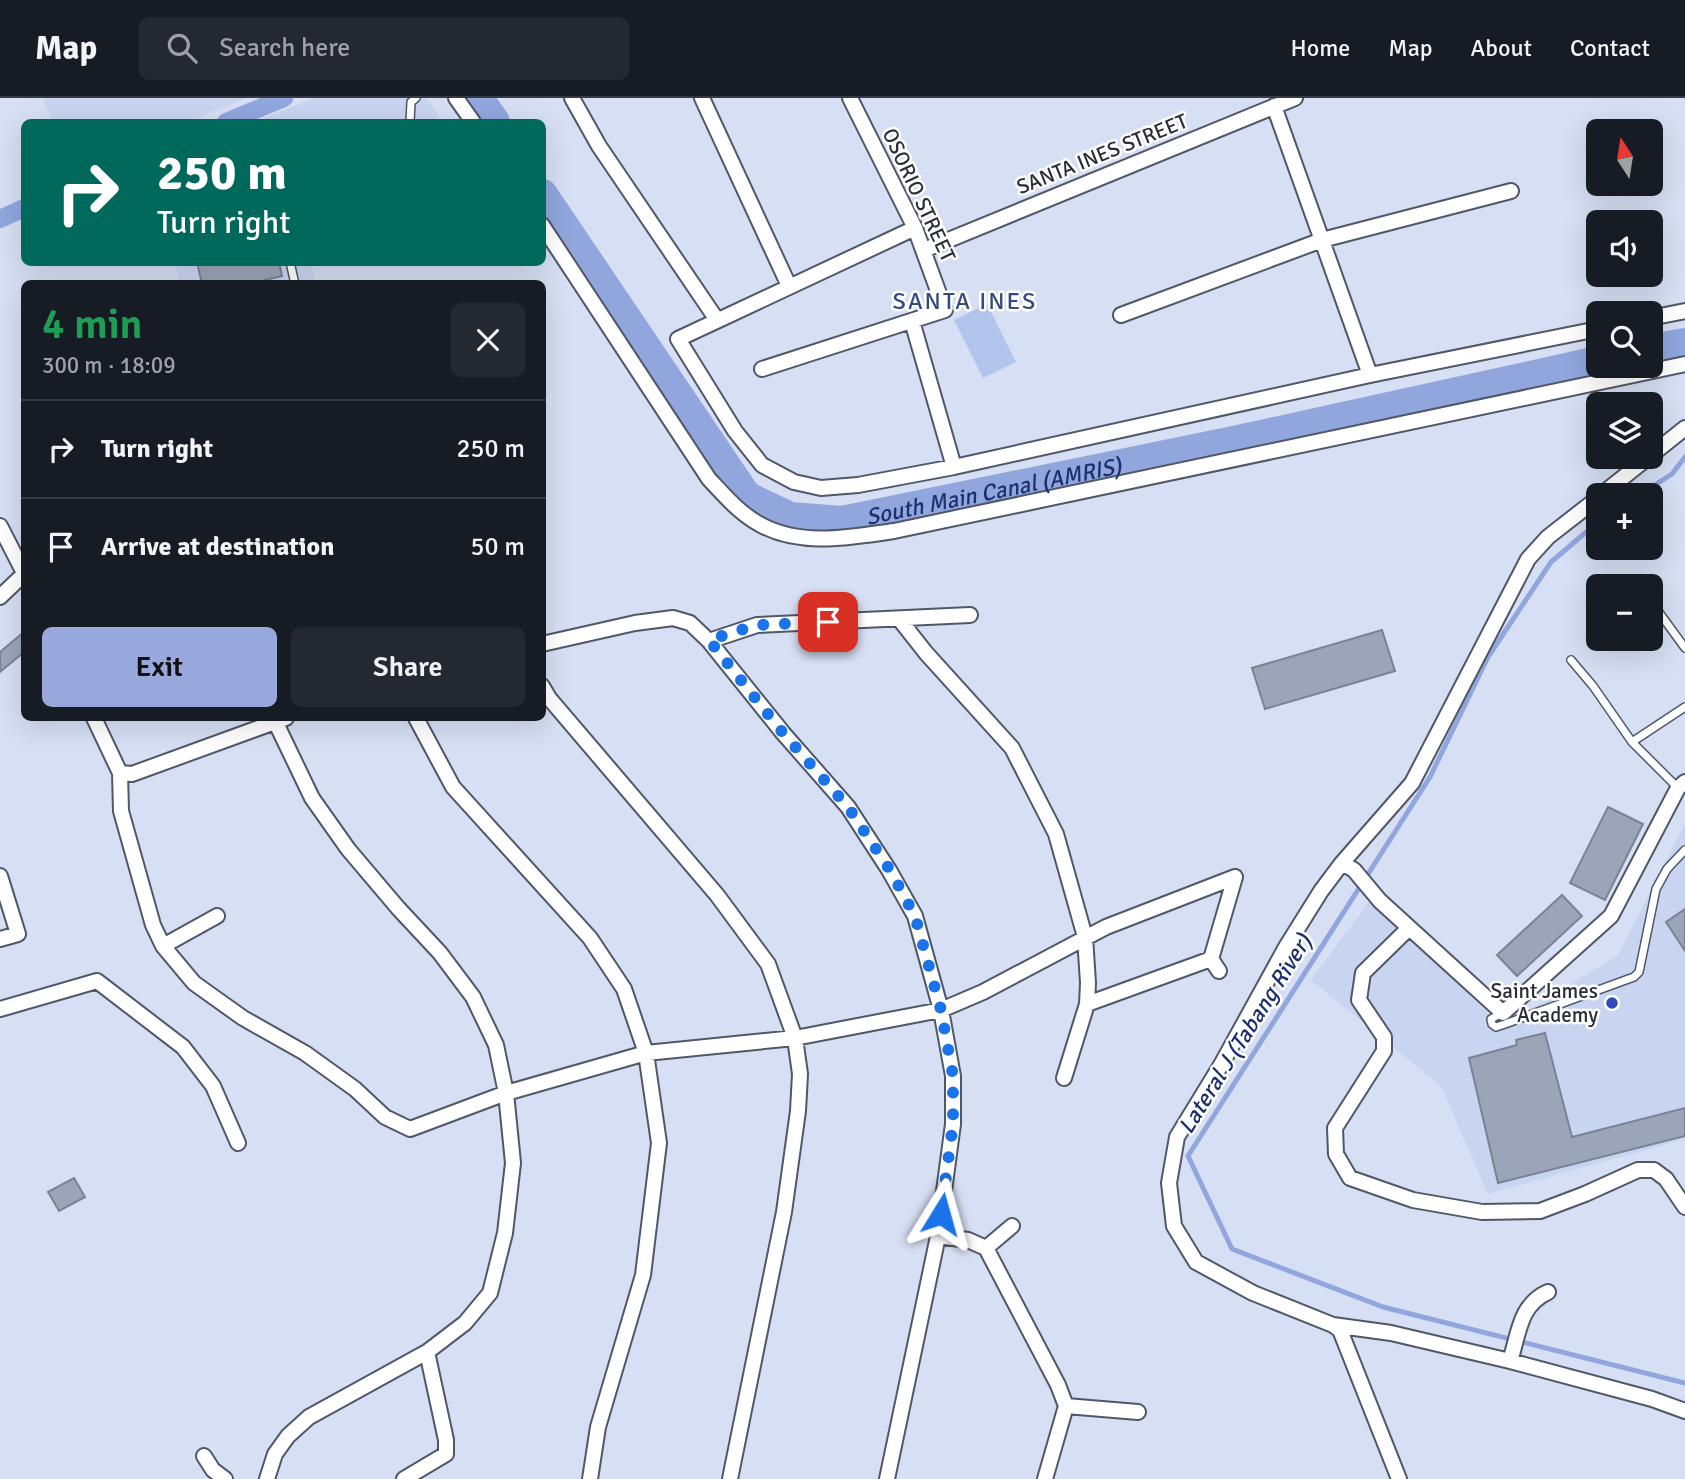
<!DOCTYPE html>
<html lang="en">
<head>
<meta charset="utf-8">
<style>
	:root { --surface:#171b24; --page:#242831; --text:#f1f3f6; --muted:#9ea1a6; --line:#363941; --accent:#99a8dc }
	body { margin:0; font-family:Signika,sans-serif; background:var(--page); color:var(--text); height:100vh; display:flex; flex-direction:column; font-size:26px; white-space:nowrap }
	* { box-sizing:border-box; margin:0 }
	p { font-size:23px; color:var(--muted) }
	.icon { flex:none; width:38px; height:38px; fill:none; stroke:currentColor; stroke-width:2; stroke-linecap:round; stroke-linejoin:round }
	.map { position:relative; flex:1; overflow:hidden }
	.details { position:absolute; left:21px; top:182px; width:525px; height:441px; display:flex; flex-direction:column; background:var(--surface); border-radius:10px; box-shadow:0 7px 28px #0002 }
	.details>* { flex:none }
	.top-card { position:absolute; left:21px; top:21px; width:525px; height:147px; border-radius:10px; box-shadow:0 7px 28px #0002; background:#00695c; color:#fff; overflow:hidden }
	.needle { width:46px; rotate:348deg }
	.tools { position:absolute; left:1586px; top:21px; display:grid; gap:14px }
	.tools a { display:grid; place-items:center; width:77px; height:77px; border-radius:10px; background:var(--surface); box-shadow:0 7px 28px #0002; font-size:35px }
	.pin { position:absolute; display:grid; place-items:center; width:60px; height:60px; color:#fff; margin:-30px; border-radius:14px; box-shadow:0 4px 10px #0006 }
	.me { position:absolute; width:77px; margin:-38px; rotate:8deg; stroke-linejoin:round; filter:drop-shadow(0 0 5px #0008) }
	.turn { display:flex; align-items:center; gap:24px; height:147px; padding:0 21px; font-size:32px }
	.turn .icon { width:91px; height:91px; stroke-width:2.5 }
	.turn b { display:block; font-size:49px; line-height:60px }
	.round { display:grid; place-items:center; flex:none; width:74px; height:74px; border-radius:10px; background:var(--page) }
	.summary { display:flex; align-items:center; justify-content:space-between; height:119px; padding:0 21px }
	h1 { font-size:42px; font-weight:600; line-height:52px; color:#1e9e55 }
	.cta { display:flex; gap:14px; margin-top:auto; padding:14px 21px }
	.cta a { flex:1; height:80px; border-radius:10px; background:var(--accent); color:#111; font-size:28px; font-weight:600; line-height:80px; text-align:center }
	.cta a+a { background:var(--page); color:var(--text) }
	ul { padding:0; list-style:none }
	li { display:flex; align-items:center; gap:21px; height:98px; padding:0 21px; border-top:2px solid var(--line) }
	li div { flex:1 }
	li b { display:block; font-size:26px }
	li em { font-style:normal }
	header { display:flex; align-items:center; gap:42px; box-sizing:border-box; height:98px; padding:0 35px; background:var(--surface); border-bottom:2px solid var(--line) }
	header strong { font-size:33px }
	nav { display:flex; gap:38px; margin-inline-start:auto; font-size:24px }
	.search { width:490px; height:63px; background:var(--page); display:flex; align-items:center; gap:18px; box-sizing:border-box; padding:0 24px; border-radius:10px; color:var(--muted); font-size:26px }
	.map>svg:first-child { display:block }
	.built { fill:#c9d5f0 }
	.green { fill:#b3c4ec }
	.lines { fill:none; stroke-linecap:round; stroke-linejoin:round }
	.stream { stroke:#90a6dd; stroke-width:5 }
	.canal { stroke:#90a6dd; stroke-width:18 }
	.river { stroke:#90a6dd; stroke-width:32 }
	.building { fill:#9ca4b7; stroke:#7b8295; stroke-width:2 }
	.service-casing { stroke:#505768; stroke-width:10 }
	.minor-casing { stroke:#505768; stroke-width:18 }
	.service { stroke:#fff; stroke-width:7 }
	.minor { stroke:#fff; stroke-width:14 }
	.route { stroke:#1a73e8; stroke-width:12; stroke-dasharray:0 21.6 }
	.poi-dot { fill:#2e4cbc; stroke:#fff; stroke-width:2.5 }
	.labels { text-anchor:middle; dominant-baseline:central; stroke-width:5; stroke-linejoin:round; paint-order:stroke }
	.street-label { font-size:21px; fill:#2b2e36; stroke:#fff }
	.poi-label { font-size:21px; fill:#2b2e36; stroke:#fff; text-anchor:end }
	.water-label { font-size:23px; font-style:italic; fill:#1c2f6f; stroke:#fff }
	.quarter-label { font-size:24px; letter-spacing:2px; fill:#354983; stroke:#fff }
</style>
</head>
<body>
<header>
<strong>Map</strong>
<div class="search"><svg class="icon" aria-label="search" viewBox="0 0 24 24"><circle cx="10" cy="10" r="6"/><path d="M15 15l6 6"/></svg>Search here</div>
<nav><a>Home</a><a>Map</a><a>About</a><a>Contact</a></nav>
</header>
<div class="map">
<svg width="1685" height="1381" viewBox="0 0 1685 1381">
	<rect width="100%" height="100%" fill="#d6dff3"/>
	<!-- built -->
	<path class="built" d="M42 0H246L188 24H53Z
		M313 0H427L439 17V24H256Z
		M175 165H311L316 185H180Z
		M1685 725V1041L1488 1096 1441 988 1311 882 1371 801 1502 929 1618 857Z"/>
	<!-- green -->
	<path class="green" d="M987 206 1016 264 983 280 954 222Z"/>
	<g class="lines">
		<!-- stream -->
		<path class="stream" d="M1639 397 1672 376 1685 359
			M1598 424 1551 464 1488 559 1430 679 1188 1058 1232 1151 1383 1209 1685 1285"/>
		<!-- canal -->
		<path class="canal" d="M226 24 284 0
			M0 121 24 110"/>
		<!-- river -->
		<g class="river">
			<path d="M477 0 494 24"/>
			<path id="s1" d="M542 97 746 399 790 420 842 424 1234 344 1598 264"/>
			<path d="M1650 252 1685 246"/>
		</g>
	</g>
	<!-- building -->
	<path class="building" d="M197 164H279L282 178 249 186H202Z
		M1382 532 1395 573 1265 611 1252 570Z
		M24 534V554L0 574V554Z
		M1608 709 1643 726 1605 802 1570 785Z
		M1562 797 1582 818 1517 878 1497 857Z
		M1685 811V853L1666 824Z
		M1545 935 1572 1039 1685 1010V1038L1498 1085 1469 960 1517 947 1516 942Z
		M74 1080 85 1099 59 1113 48 1094Z"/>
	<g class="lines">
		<defs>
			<path id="service" d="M410 24 411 4 416 0
				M290 164 295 186
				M1650 502 1685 550
				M1571 562 1593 588 1632 644 1678 690
				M1632 644 1685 609
				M1502 915 1491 921 1492 926 1496 929 1505 926 1634 879 1639 874 1656 791 1667 771 1685 752"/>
			<path id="minor" d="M456 0 473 24
				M572 0 599 48 717 222
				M702 0 789 188
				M1274 8 1370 277
				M542 127 709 381C725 398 740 416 761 427 802 449 851 439 894 433L1685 266
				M915 130 678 241 735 333 762 367 794 384 821 390 858 387 954 369 1370 277 1598 231
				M924 152 1295 0
				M1121 217 1322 142 1511 93
				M1650 220 1685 213
				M912 223 954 369
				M762 271 945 212 915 130 850 0
				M1601 397 1685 330
				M1598 400 1548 439 1528 461 1412 685 1342 765 1321 793 1286 849 1221 967 1177 1039 1169 1085 1174 1128 1196 1164 1253 1195 1333 1227 1391 1235 1510 1263 1652 1301 1685 1313
				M0 428 24 475
				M0 499 24 476
				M900 522 926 555 1012 650 1056 736 1085 839 1088 885 1087 906 1064 980
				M709 543 757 527 970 517
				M542 546 635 525 673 520 690 525 709 543 783 635 848 709 889 772 915 818 941 912 953 978V1026L938 1138 887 1381
				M542 588 549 600 717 797 768 866 795 940 800 976 798 1013 784 1114 730 1381
				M94 620 120 675 132 676 286 620
				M416 620 453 689 590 840 624 891 646 955 659 1045 643 1177 598 1329 590 1381
				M120 675 121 713 153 827 163 848 194 885 243 920 305 955 355 991 385 1019 410 1031 506 995 646 955 795 940 941 912 983 894 1106 829 1235 779
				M1342 765 1354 772 1380 803 1503 915 1611 818 1678 690 1685 684
				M0 778 18 836 0 841
				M1409 830 1363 875 1359 902 1384 939V953L1335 1030 1336 1056 1350 1080 1413 1102 1482 1114 1540 1113 1585 1096 1638 1072H1654L1666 1081 1685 1109
				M163 848 217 818
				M1211 861 1219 873
				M1087 906 1211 861 1235 779
				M0 911 97 883 183 949 213 988 238 1045
				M938 1138 968 1142 986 1150 1058 1287 1066 1308 1045 1381
				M986 1150 1012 1128
				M1333 1227 1340 1232 1399 1381
				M1510 1263C1519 1236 1519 1207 1548 1194
				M1066 1308 1138 1314
				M204 1358 213 1372 225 1381
				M267 1381 275 1356 288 1338 309 1319 427 1254 465 1225 490 1195 505 1135 513 1065 506 995 496 947 473 899 440 855 398 810 348 751 312 700 275 623
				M404 1381 446 1356V1342L427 1254"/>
		</defs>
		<!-- service casing -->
		<use href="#service" class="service-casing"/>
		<!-- minor casing -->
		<use href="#minor" class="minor-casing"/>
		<!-- service -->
		<use href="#service" class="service"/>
		<!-- minor -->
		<use href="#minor" class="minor"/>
	</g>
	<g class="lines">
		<!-- route -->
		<path class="route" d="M828 524 757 527 709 542 783 635 848 709 890 772 915 818 941 912 953 978V1026L941 1116"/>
	</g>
	<!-- markers -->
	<circle class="poi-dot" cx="1612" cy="905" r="7"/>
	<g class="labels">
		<!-- street labels -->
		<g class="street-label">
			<text transform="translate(1102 56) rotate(-22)">SANTA INES STREET</text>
			<text transform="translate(919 97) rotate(65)">OSORIO STREET</text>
		</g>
		<!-- poi labels -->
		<g class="poi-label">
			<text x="1598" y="893">Saint James<tspan x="1598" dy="24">Academy</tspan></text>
		</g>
		<!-- water labels -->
		<g class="water-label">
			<text stroke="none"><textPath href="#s1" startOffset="620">South Main Canal (AMRIS)</textPath></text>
			<text transform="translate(1245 936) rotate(-58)">Lateral J (Tabang River)</text>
		</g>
		<!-- quarter labels -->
		<g class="quarter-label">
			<text x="965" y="203">SANTA INES</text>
		</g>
	</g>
</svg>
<div class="tools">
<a><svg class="needle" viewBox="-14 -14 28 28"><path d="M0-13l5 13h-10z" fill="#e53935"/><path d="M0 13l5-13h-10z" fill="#9ea1a6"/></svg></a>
<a><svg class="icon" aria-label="sound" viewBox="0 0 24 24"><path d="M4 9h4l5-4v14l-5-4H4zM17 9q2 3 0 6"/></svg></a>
<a><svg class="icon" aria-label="search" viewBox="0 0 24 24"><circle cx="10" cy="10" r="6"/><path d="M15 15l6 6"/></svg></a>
<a><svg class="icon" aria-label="layers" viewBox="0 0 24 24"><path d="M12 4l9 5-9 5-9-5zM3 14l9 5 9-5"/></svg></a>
<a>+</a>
<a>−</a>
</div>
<div class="pin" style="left:828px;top:524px;background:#d93025"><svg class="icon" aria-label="arrive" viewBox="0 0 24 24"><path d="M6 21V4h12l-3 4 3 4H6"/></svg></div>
<svg class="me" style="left:941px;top:1116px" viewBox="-20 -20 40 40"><path d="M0-17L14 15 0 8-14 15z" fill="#1a73e8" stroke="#fff" stroke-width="4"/></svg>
<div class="top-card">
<div class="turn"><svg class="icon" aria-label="right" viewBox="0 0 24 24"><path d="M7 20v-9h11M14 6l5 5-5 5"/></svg><div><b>250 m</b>Turn right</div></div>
</div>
<section class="details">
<div class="summary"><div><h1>4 min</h1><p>300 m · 18:09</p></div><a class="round"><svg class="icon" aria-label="close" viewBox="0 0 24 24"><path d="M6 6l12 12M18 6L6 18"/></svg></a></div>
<ul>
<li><svg class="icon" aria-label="right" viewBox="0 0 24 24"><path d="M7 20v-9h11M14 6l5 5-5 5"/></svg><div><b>Turn right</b></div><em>250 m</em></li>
<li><svg class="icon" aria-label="arrive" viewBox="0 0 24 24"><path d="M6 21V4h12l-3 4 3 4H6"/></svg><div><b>Arrive at destination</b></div><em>50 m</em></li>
</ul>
<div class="cta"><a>Exit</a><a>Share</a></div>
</section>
</div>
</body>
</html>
